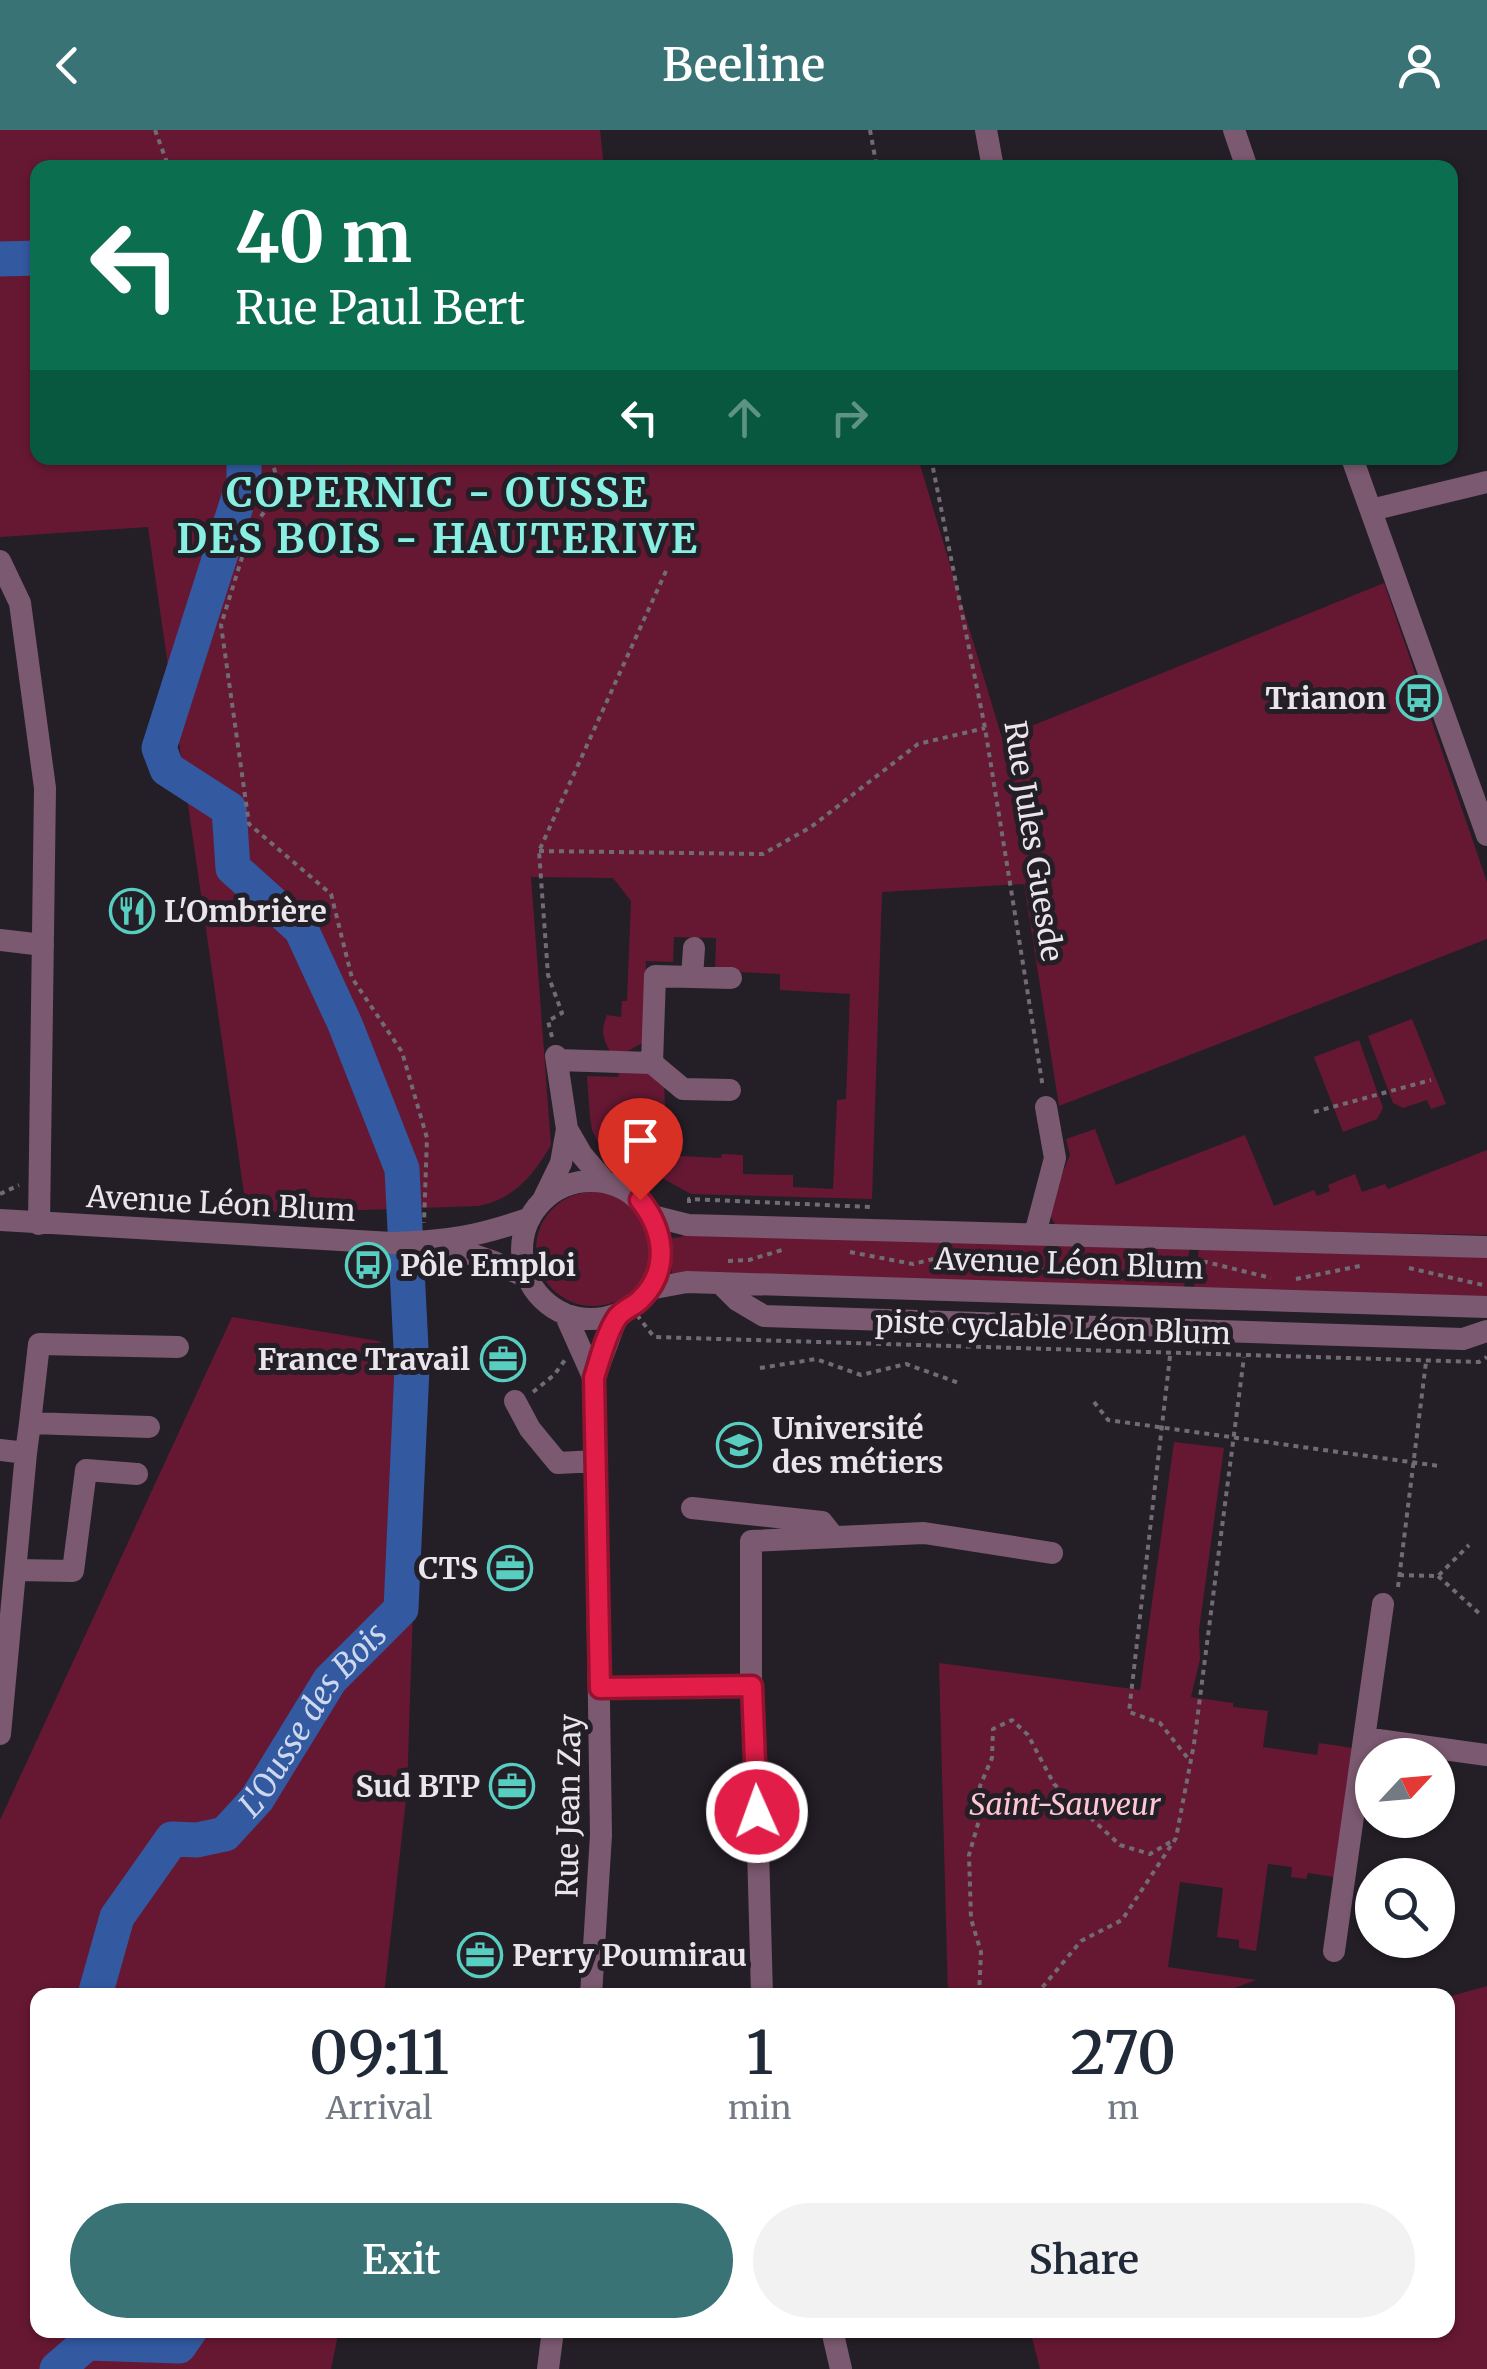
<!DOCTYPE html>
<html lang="en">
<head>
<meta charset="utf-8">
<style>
	:root { --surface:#fff; --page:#f2f2f3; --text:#1f2937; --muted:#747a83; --accent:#397375 }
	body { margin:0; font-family:Merriweather,serif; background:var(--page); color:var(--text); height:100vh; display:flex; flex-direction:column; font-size:38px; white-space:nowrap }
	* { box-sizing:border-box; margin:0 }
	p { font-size:32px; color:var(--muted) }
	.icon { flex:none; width:55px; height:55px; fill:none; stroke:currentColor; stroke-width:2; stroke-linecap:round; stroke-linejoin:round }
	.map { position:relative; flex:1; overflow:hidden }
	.details { position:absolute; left:30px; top:1858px; width:1425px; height:350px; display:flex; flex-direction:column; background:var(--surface); border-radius:20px; box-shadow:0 2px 8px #0004 }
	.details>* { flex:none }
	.hud { position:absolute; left:30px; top:30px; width:1428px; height:305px; border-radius:20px; box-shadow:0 2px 8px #0004; background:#0b6e4f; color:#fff; overflow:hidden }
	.needle { width:65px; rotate:64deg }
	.fabs { position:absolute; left:1355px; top:1608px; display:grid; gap:20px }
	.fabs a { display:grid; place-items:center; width:100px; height:100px; border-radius:50%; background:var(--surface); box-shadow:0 2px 8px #0004; font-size:50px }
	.pin { position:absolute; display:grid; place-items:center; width:85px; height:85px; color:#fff; margin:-102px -42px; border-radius:50% 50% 50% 0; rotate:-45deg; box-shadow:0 0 10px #0007 }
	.pin .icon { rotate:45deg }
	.me { position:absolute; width:110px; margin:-55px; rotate:358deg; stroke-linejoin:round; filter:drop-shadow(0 0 8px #0008) }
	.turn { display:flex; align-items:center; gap:35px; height:210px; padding:0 40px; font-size:45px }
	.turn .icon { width:130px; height:130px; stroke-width:2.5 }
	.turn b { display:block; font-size:70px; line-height:85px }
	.lanes { display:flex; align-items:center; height:95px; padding:0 40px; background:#0003; justify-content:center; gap:50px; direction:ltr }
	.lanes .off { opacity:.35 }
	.eta { display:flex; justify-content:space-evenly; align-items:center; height:170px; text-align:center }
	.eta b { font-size:60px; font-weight:600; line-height:70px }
	.button { display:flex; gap:20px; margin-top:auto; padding:20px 40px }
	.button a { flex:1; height:115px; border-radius:60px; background:var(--accent); color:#fff; font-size:40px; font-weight:600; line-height:115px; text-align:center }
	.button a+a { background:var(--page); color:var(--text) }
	header { display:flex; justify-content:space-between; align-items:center; height:130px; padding:0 40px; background:var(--accent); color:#fff; font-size:45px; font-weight:600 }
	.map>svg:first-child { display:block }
	.green { fill:#661833 }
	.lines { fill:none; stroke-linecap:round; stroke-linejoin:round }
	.river { stroke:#3359a1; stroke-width:35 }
	.path { stroke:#716c74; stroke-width:4; stroke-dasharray:5 5; stroke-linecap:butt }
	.minor { stroke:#7b5970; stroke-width:22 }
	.route-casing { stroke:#92132f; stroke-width:25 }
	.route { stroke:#e11d48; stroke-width:18 }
	.labels { text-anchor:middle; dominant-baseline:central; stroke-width:10; stroke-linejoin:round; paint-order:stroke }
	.poi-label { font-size:30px; font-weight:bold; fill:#e9e5eb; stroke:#241e27; text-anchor:end }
	.street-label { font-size:30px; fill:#e9e5eb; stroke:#241e27 }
	.park-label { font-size:30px; font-style:italic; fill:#fcc7d2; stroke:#241e27 }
	.water-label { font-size:32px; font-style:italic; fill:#cdd8ed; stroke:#241e27 }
	.district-label { font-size:40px; font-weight:bold; letter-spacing:2.5px; fill:#88f0e2; stroke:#241e27 }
</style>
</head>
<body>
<header><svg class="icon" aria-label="back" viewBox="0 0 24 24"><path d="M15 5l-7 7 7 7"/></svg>Beeline<svg class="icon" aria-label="person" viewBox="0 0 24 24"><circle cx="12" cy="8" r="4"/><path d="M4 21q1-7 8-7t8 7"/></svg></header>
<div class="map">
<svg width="1487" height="2239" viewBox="0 0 1487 2239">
	<rect width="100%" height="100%" fill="#241e27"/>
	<!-- green -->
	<path class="green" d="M0 0H600L604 37 38 38V328H918L1002 608 1384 453 1487 752V809L1059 976 1024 754 882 762 872 1069 691 1064 626 1028 608 1022 598 1012 592 1000 590 987 587 946 618 947 619 942 652 943 664 953 665 978 660 984 659 1025 721 1028 722 1024 743 1025V1044L793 1045V1057L833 1059 837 970 846 969 850 864 780 860V844L715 841 716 808 674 807 673 832 646 831 644 906 642 913 628 921H610C602 907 601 899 607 885L621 887 622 871H627L631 771 613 748 531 747 551 1015C533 1046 514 1069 478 1076L247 1084 148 397 0 407Z
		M1412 889 1446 974 1431 979 1427 970 1403 978 1393 973 1368 906Z
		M1359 910 1383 978 1377 989 1343 1002 1314 927Z
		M1095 999 1116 1055 1245 1005 1274 1076 1314 1060 1317 1066 1330 1061 1328 1055 1355 1044 1362 1062 1385 1054 1388 1059 1487 1020V1105L1056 1096 1050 1085 1049 1074 1070 1025 1066 1009Z
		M536 1119a57 57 0 1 1 114 0a57 57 0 1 1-114 0Z
		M683 1102 1190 1115 1184 1158 672 1143 671 1108 682 1107Z
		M1199 1118 1487 1127V1167L1194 1158Z
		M232 1187 379 1211 397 1230 419 1292 407 1661 384 1865H38V2200H339L331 2239H0V1690Z
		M1174 1312 1224 1318 1199 1500 1200 1529 1191 1567 1233 1573V1577L1268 1581 1263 1617 1317 1625 1319 1613 1353 1618 1335 1747 1308 1743 1306 1749 1291 1747 1292 1737 1268 1734 1256 1821 1239 1818V1810L1217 1807 1223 1758 1180 1752 1168 1837 1256 1850 1216 1865H948L939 1533 1140 1560Z
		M1487 1856V2239H1040L1030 2200H1448V1867Z"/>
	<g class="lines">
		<!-- river -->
		<g class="river">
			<path d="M0 129 38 128"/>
			<path id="s1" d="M95 1865 117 1787 172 1709 197 1710 225 1704 257 1669 330 1550 401 1479 412 1238 402 1039 345 894 301 799 233 738 229 679 167 639 159 618 244 351V328"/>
			<path d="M57 2239 87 2213 179 2216 190 2200"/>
		</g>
		<!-- path -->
		<path class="path" d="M155 0 169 38
			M870 0 877 38
			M272 328 279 361 250 402 221 495 249 694 331 764 352 848 402 922 427 1008 424 1093
			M931 328 985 598 1043 958
			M539 721 763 724 811 697 918 614 985 598
			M552 907 548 891 562 883 548 845 539 721 666 441
			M1314 982 1431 950
			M0 1064 19 1055
			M689 1073V1069L870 1077
			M850 1122 913 1134 953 1124
			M972 1125 1046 1141
			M728 1131 749 1130 782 1120
			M1409 1138 1483 1155
			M1134 1144 1169 1135 1206 1132 1271 1148
			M1296 1149 1360 1136
			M637 1185 654 1207 1479 1232 1487 1227
			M1170 1226 1129 1582 1160 1593 1190 1631
			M760 1238 816 1229 861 1245 906 1234 959 1253
			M533 1262 554 1245 565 1230
			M1094 1272 1108 1290 1439 1336
			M1399 1445 1438 1446 1469 1415
			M1438 1446 1481 1485
			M1398 1457 1426 1232
			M979 1865 981 1822 971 1789 969 1725 982 1680 980 1656 992 1628 993 1599 1012 1590 1028 1605 1054 1654 1120 1715 1150 1724 1172 1711
			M1036 1865 1081 1811 1122 1790 1176 1708 1194 1614 1244 1227"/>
		<!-- minor -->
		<path class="minor" d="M986 0 993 38
			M1234 0 1247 38
			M1352 328 1487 705
			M1371 380 1487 352
			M0 431 20 473 45 658 39 1094
			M0 810 43 815
			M692 847 694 818
			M557 930 652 933 683 959 730 960
			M652 933 655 846 731 848
			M567 999 582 1025 605 1052
			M522 1120a69 69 0 1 1 138 0a69 69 0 1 1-138 0Z
			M544 1068 561 1033 567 999 556 926
			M652 1086 688 1095 1487 1117
			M0 1090 392 1113C445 1112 480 1106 530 1088
			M1035 1104 1055 1028 1046 977
			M441 1114 494 1132 528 1148
			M720 1153 737 1170 764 1186 1463 1209 1487 1201
			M649 1159 687 1152 1487 1177
			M565 1184 594 1249
			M515 1271 530 1299 558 1333 596 1331
			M30 1293 39 1214 178 1217
			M0 1320 26 1323 30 1293 149 1297
			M692 1378 822 1392 833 1406
			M16 1440 73 1441 86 1340 137 1344
			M751 1556V1411L924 1403 1052 1423
			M599 1558 751 1556 756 1645 762 1865
			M0 1604 26 1323
			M1364 1608 1487 1625
			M1334 1821 1383 1474
			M591 1865 601 1705 594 1249 618 1184
			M832 2200 841 2239
			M548 2239 553 2200"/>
	</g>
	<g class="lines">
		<defs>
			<path id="route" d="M640 1070C664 1100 671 1140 640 1170 633 1177 621 1180 616 1189 605 1207 600 1229 594 1248L600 1558 752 1556 757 1682"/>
		</defs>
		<!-- route casing -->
		<use href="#route" class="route-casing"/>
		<!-- route -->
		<use href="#route" class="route"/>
	</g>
	<!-- icons -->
	<defs>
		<symbol id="bus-ring" viewBox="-11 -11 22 22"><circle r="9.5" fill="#241e27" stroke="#58cec0" stroke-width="1.5"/><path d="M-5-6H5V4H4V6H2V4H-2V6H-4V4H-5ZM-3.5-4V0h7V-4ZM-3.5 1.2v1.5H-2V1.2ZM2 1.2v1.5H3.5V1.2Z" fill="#58cec0"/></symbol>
		<symbol id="restaurant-ring" viewBox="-11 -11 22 22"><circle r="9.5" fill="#241e27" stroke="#58cec0" stroke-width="1.5"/><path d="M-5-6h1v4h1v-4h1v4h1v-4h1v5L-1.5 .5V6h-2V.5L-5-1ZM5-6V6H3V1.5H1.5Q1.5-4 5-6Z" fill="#58cec0"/></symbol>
		<symbol id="office-ring" viewBox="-11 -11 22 22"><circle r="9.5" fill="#241e27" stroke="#58cec0" stroke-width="1.5"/><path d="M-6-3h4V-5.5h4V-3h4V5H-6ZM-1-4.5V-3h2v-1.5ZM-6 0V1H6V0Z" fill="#58cec0"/></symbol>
		<symbol id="university-ring" viewBox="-11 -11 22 22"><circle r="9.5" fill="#241e27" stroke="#58cec0" stroke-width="1.5"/><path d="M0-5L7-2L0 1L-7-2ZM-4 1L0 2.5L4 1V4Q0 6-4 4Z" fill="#58cec0"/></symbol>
	</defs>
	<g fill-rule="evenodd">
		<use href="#bus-ring" x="1394" y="543" width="50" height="50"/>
		<use href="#restaurant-ring" x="107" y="756" width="50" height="50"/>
		<use href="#bus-ring" x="343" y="1110" width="50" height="50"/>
		<use href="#office-ring" x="478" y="1204" width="50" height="50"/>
		<use href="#university-ring" x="714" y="1290" width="50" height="50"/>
		<use href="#office-ring" x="485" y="1413" width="50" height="50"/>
		<use href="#office-ring" x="487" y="1631" width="50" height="50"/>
		<use href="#office-ring" x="455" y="1800" width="50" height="50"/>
	</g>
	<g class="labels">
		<!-- poi labels -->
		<g class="poi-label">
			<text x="1386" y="568">Trianon</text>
			<text x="164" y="781" text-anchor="start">L'Ombrière</text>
			<text x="400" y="1135" text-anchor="start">Pôle Emploi</text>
			<text x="470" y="1229">France Travail</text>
			<text x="772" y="1298" text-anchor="start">Université<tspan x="772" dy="34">des métiers</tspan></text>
			<text x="478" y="1438">CTS</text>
			<text x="480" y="1656">Sud BTP</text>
			<text x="512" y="1825" text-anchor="start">Perry Poumirau</text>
		</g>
		<!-- street labels -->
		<g class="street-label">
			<text transform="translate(1034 711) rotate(81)">Rue Jules Guesde</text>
			<text transform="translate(221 1073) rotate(3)">Avenue Léon Blum</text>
			<text transform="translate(1069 1133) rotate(2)">Avenue Léon Blum</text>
			<text transform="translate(1053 1197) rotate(2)">piste cyclable Léon Blum</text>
			<text transform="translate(568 1676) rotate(-89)">Rue Jean Zay</text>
		</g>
		<!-- park labels -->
		<g class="park-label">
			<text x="1065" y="1674">Saint-Sauveur</text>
		</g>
		<!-- water labels -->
		<g class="water-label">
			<text stroke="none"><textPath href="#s1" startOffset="375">L'Ousse des Bois</textPath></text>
		</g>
		<!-- district labels -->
		<g class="district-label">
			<text x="438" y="363">COPERNIC - OUSSE<tspan x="438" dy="46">DES BOIS - HAUTERIVE</tspan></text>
		</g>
	</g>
</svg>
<div class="fabs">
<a><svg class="needle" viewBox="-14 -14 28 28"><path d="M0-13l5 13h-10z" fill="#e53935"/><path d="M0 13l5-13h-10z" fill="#747a83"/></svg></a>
<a><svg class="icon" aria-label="search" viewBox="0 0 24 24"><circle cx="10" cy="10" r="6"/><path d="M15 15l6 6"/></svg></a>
</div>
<div class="pin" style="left:640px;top:1070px;background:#d93025"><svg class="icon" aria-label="arrive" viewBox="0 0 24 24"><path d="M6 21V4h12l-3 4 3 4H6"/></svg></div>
<svg class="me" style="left:757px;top:1682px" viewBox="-20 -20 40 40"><circle r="17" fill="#e11d48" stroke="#fff" stroke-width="3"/><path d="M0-11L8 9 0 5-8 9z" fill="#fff"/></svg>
<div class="hud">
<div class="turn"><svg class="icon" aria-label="left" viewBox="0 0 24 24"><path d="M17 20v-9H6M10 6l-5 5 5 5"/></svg><div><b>40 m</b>Rue Paul Bert</div></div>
<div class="lanes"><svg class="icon" aria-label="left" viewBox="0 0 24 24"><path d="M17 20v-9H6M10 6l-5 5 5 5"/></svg><svg class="icon off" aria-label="ahead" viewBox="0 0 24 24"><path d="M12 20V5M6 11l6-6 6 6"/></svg><svg class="icon off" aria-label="right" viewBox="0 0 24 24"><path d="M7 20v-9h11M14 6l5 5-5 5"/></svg></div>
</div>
<section class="details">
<div class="eta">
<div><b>09:11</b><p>Arrival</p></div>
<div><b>1</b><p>min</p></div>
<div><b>270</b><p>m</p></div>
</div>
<div class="button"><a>Exit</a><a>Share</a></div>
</section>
</div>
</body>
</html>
